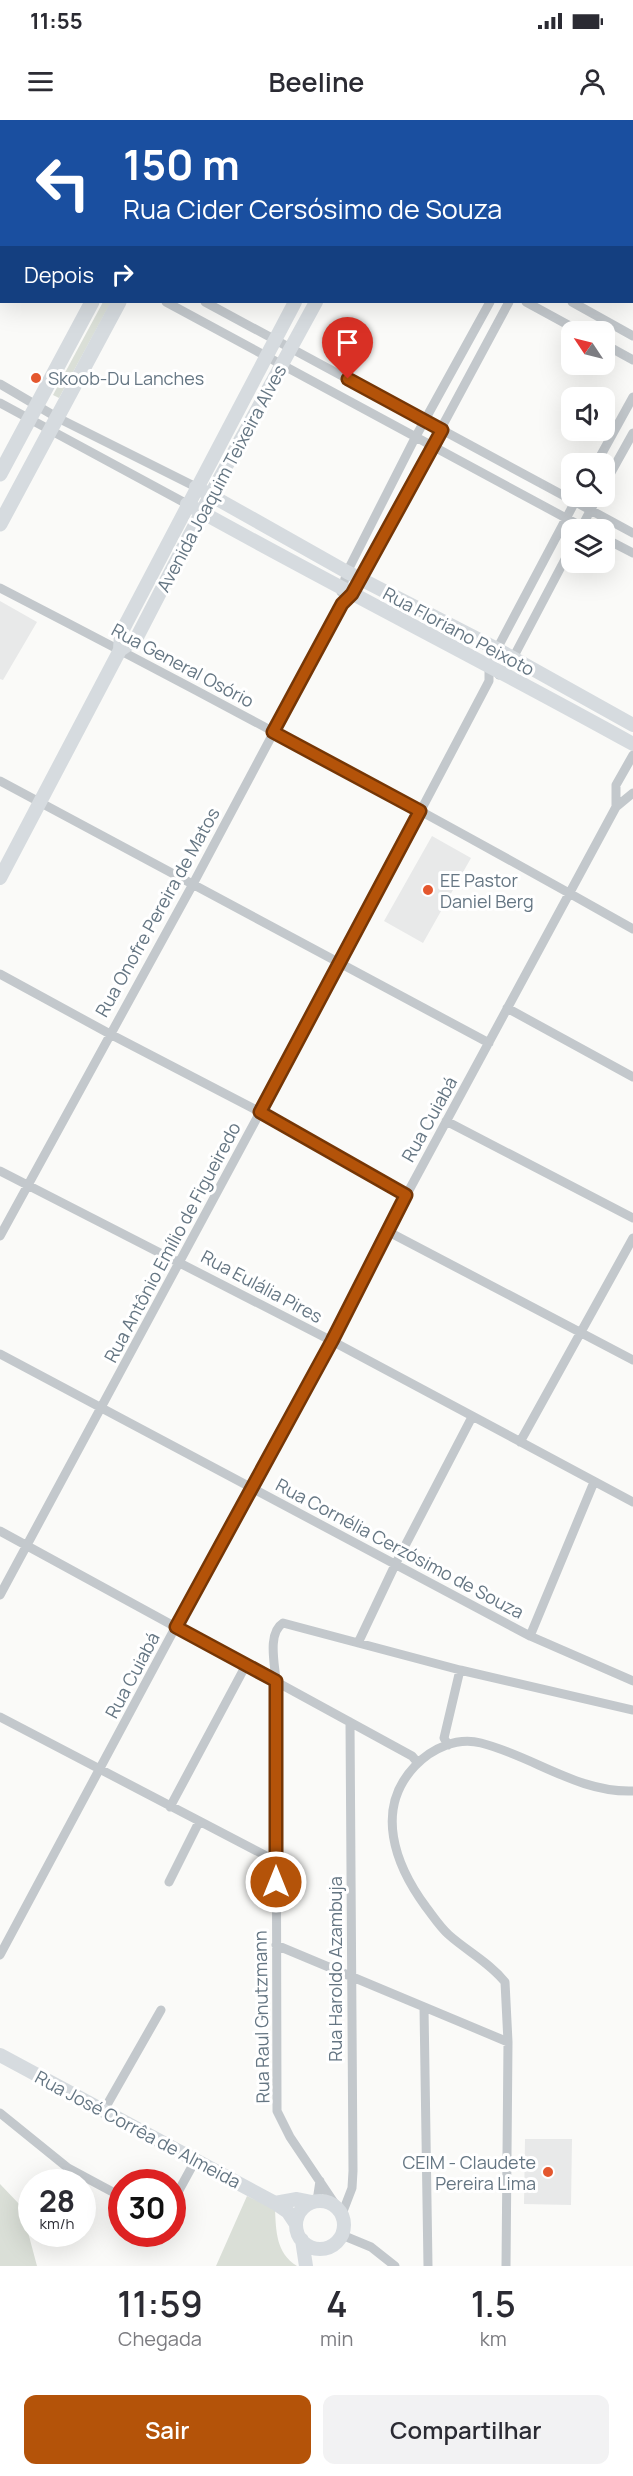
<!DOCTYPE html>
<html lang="pt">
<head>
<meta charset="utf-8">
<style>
	:root { --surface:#fff; --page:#f2f2f3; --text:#2b2b33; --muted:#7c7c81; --accent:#b45309 }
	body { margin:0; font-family:Manrope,sans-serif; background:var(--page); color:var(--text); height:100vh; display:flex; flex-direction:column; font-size:22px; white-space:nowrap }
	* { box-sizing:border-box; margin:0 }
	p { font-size:20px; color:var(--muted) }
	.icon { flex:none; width:33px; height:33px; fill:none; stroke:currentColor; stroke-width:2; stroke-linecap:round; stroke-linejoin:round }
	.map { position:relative; height:2146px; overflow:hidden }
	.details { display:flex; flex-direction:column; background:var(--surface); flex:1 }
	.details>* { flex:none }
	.hud { position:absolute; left:0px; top:0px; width:633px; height:183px; box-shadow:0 6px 24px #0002; background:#1a4fa0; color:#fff; overflow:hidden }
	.needle { width:39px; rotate:305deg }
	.buttons { position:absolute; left:561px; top:201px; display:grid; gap:12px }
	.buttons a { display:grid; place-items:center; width:54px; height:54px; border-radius:12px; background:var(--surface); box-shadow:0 6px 24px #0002; font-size:30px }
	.speed { position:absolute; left:18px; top:2049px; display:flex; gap:12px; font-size:30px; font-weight:700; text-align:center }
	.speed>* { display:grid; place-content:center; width:78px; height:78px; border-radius:50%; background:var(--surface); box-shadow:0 6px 24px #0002; line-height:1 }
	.speed small { font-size:15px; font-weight:400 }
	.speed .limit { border:9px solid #d22; background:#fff; color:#111 }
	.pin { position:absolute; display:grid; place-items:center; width:51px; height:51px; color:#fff; margin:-62px -26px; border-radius:50% 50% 50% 0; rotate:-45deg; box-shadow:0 0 6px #0007 }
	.pin .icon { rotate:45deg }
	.me { position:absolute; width:66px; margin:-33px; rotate:0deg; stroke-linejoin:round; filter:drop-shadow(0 0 4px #0008) }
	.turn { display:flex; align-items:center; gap:21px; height:126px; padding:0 24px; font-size:27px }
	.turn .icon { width:78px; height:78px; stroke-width:2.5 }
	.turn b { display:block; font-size:42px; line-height:51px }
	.then { display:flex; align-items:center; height:57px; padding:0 24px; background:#0003; gap:12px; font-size:22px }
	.eta { display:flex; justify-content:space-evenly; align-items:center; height:102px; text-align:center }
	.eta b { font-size:36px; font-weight:600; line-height:42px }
	.action { display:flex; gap:12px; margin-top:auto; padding:12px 24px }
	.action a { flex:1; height:69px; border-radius:12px; background:var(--accent); color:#fff; font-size:24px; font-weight:600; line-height:69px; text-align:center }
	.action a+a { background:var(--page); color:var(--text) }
	.status { display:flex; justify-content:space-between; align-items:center; height:42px; padding:0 30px; background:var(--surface); direction:ltr }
	.status svg { height:16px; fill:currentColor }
	header { display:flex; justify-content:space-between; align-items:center; height:78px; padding:0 24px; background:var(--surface); font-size:27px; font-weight:600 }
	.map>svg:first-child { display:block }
	.built { fill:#e8e9e9 }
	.green { fill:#dadfd7 }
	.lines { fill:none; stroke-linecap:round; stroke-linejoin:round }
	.street { stroke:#c3c8cc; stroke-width:9 }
	.secondary { stroke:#d6dbdf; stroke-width:14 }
	.primary { stroke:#d6dbdf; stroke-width:15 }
	.route-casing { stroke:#753606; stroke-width:15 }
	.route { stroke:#b45309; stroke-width:10 }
	.poi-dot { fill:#e4572e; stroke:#fff; stroke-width:2 }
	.labels { text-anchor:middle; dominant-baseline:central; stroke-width:6; stroke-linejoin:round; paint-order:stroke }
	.poi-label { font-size:18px; fill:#657683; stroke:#fff; text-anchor:start }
	.street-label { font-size:18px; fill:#657683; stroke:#fff }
</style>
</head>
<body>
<div class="status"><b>11:55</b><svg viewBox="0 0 49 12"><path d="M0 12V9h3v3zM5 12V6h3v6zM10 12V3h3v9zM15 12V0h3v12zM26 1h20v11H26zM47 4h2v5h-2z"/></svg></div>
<header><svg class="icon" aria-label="menu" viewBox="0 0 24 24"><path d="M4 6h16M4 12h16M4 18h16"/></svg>Beeline<svg class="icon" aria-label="person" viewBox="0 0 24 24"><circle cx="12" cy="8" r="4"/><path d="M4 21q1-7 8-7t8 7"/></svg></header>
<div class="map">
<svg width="633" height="2146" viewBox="0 0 633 2146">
	<rect width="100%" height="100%" fill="#fafaf8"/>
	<!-- built -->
	<path class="built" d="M0 481 37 502 3 560 0 559Z
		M432 716 471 738 423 823 384 801Z
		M525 2019H572L571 2085 524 2084Z"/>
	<!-- green -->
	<path class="green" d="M103 182H111L59 278 53 275Z
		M0 2064 21 2086 37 2146H0Z
		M247 2076 275 2089C276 2111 276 2133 297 2146H216Z"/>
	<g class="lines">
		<!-- street -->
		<path class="street" d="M235 0 237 2
			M557 0 560 2
			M596 0 599 2
			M585 2 586 0
			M606 2V0
			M632 19 633 20
			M632 40 633 41
			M0 69 2 70
			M0 89 2 90
			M166 182 588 410
			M205 182 633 413
			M526 182 581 212
			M572 182 633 216
			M604 224 633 240
			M0 264 58 298 196 367
			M0 283 187 384
			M596 344 633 277
			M604 365 633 313
			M580 410 598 376
			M604 418 633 433
			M0 468C213 578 424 691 633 809
			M341 472 347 452 415 318 490 182
			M499 555 503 552 513 538 572 426
			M0 661 489 923
			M616 687V665L633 635
			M0 854 110 914 260 992 406 1075
			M507 888 633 957
			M446 1001 633 1098
			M0 1051 332 1221 633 1382
			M387 1111 633 1240
			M0 1116 193 764 342 484 352 474 509 182
			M0 1234 530 1516 633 1561
			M520 1322 633 1118
			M0 1411 412 1636 418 1643
			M0 1475 341 842 489 561V545L497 529 578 376
			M530 1516 594 1362
			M358 1523 395 1445 472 1297
			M0 1597 276 1741
			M448 1625 444 1618 460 1550
			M170 1687 246 1545
			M169 1762 199 1702
			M276 1825 508 1922
			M0 1835 251 1366 332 1221 387 1111 616 687 633 673
			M424 1887 428 2146
			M104 1990 161 1890
			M0 1993 68 2048 122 2077
			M317 2081 320 2061
			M172 2083 195 2041
			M339 2090 290 2017 277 1991 276 1561C275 1545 267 1513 283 1503L460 1550 633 1590
			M342 2094 352 2068 353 2051 350 1602
			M342 2115 371 2127 395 2146
			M506 2146 508 1922 505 1862C490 1843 467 1831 449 1815 440 1807 433 1796 426 1787 395 1745 374 1689 415 1646 432 1628 457 1617 481 1623 533 1636 578 1673 633 1671"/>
		<!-- secondary -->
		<path class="secondary" d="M11 2V0
			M392 2 393 0
			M414 2 415 0
			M0 22 2 19
			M196 367 347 452 497 529 633 605
			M187 384C334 466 485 542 633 624
			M120 530 136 519 211 374 316 182
			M0 758 120 530 121 513 295 182
			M0 1935 275 2083 288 2092 296 2104
			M296 2105a24 24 0 1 1 48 0a24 24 0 1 1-48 0Z
			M275 2083 297 2079 312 2082
			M302 2120 306 2146"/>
		<!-- primary -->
		<path class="primary" d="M191 2 192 0
			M218 2 219 0
			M0 354 92 182
			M0 404 119 182"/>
	</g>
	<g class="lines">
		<defs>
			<path id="route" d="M276 1762V1561L176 1507 332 1221 406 1075 260 992 420 691 273 612 342 484 352 474 442 310 348 259"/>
		</defs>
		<!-- route casing -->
		<use href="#route" class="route-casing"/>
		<!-- route -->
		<use href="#route" class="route"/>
	</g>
	<!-- markers -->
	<g class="poi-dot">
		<circle cx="36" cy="258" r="6"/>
		<circle cx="428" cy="770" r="6"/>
		<circle cx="548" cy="2052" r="6"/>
	</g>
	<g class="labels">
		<!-- poi labels -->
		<g class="poi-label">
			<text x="48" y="258">Skoob-Du Lanches</text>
			<text x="440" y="760">EE Pastor<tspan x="440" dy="21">Daniel Berg</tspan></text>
			<text x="536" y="2042" text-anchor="end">CEIM - Claudete<tspan x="536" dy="21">Pereira Lima</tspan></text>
		</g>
		<!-- street labels -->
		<g class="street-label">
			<text transform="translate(221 358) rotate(-62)">Avenida Joaquim Teixeira Alves</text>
			<text transform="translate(459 511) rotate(28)">Rua Floriano Peixoto</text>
			<text transform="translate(183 545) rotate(28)">Rua General Osório</text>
			<text transform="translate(157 792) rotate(-61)">Rua Onofre Pereira de Matos</text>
			<text transform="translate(429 999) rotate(-61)">Rua Cuiabá</text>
			<text transform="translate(172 1122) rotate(-62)">Rua Antônio Emílio de Figueiredo</text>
			<text transform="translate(262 1166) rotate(28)">Rua Eulália Pires</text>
			<text transform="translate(400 1428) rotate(28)">Rua Cornélia Cerzósimo de Souza</text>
			<text transform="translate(132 1555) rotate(-62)">Rua Cuiabá</text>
			<text transform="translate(335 1849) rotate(-90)">Rua Haroldo Azambuja</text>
			<text transform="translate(261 1897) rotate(-91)">Rua Raul Gnutzmann</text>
			<text transform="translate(138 2009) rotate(28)">Rua José Corrêa de Almeida</text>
		</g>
	</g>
</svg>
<div class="buttons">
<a><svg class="needle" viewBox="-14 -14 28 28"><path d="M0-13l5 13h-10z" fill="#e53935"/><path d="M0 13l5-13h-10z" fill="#7c7c81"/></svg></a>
<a><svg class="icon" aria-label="sound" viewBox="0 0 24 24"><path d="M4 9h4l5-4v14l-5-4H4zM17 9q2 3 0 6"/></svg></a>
<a><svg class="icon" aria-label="search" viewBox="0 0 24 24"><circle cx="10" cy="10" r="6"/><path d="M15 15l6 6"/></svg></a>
<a><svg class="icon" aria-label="layers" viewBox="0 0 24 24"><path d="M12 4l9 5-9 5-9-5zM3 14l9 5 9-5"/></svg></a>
</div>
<div class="speed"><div>28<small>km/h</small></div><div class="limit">30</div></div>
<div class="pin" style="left:348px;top:259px;background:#d93025"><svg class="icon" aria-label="arrive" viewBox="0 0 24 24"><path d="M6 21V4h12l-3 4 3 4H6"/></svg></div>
<svg class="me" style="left:276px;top:1762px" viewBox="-20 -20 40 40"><circle r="17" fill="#b45309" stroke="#fff" stroke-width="3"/><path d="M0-11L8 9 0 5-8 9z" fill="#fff"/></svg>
<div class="hud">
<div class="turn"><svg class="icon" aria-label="left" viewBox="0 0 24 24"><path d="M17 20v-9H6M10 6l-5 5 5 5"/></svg><div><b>150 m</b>Rua Cider Cersósimo de Souza</div></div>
<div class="then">Depois<svg class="icon" aria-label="right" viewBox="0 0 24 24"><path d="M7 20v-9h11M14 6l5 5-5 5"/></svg></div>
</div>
</div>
<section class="details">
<div class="eta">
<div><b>11:59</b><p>Chegada</p></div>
<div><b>4</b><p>min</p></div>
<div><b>1.5</b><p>km</p></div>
</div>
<div class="action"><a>Sair</a><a>Compartilhar</a></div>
</section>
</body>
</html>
